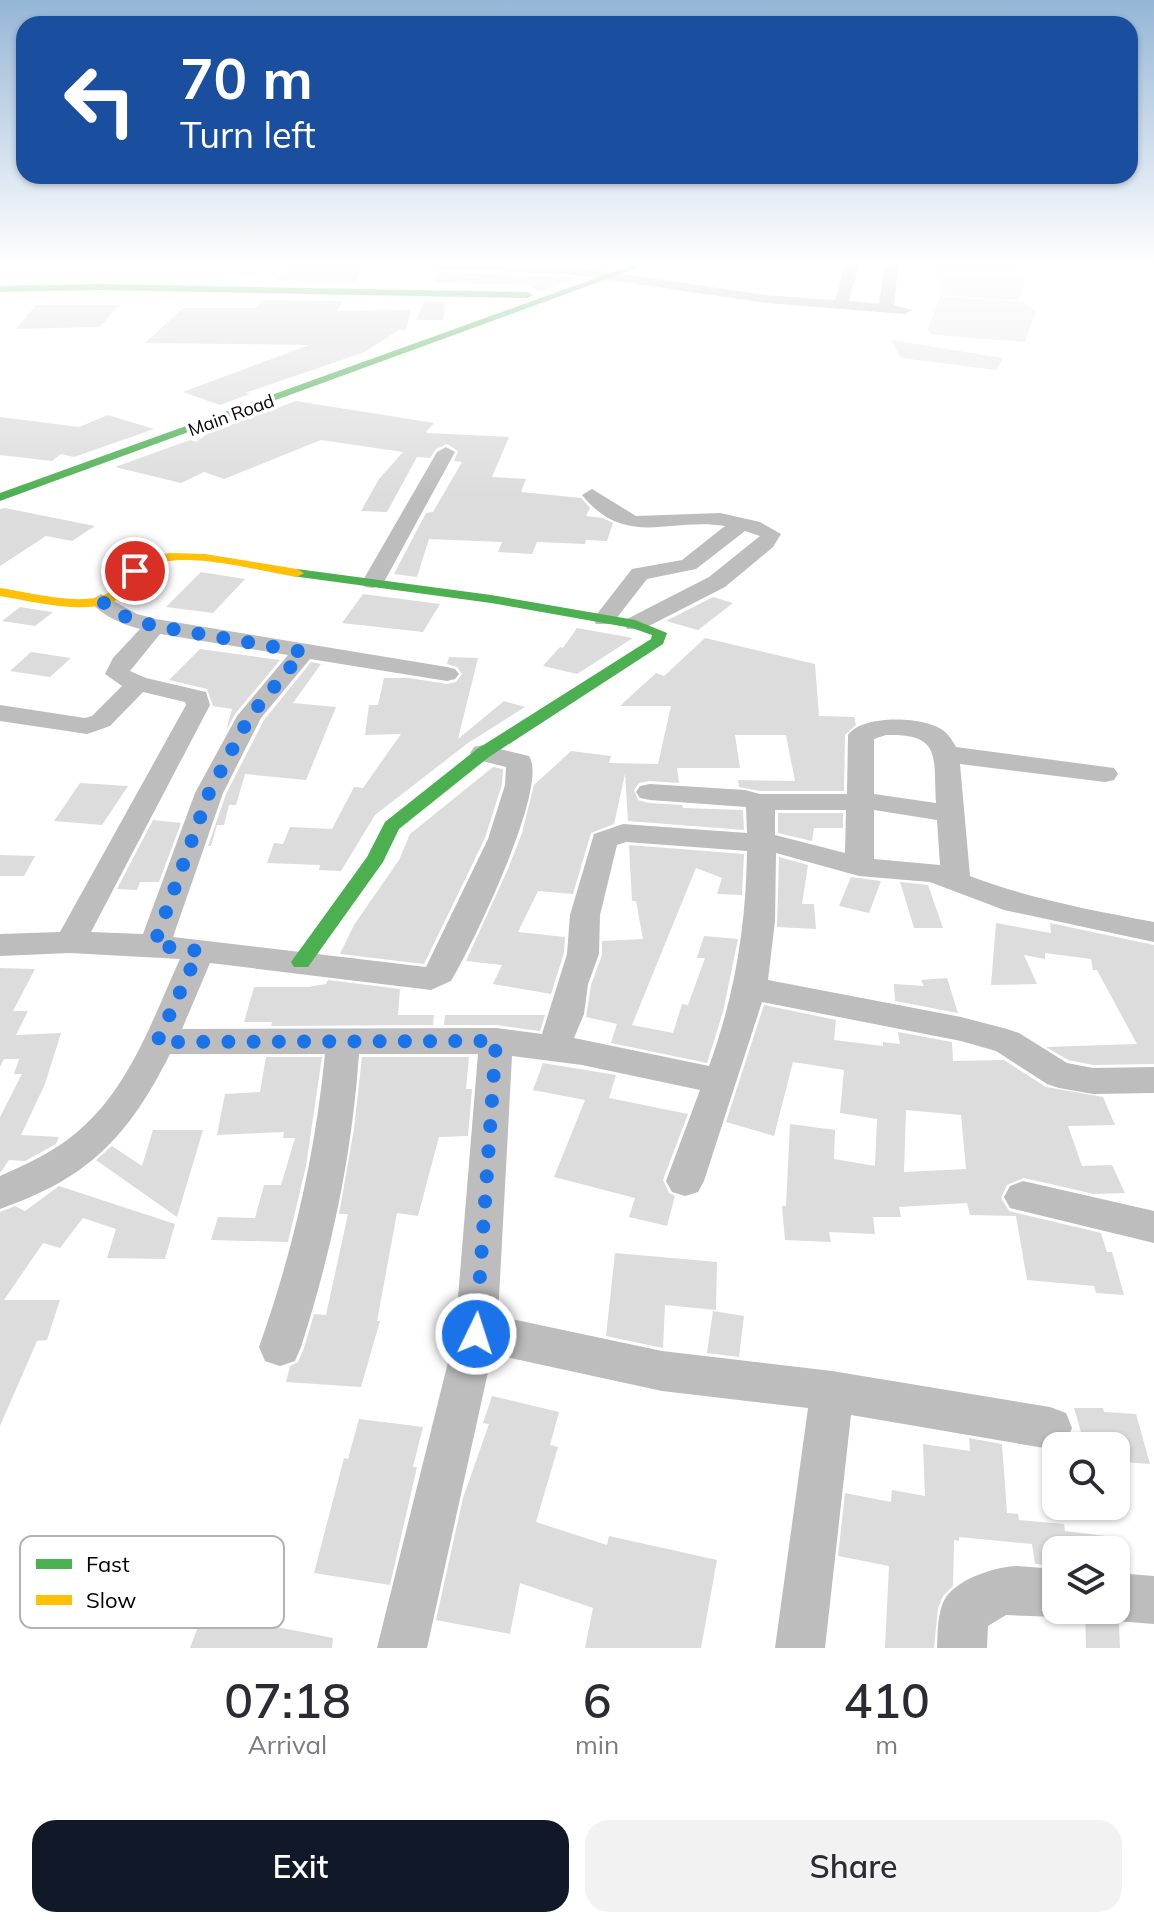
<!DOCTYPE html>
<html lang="en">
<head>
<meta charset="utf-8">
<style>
	:root { --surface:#fff; --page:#f2f2f3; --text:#2b2b33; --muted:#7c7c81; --accent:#111827 }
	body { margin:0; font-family:Mulish,sans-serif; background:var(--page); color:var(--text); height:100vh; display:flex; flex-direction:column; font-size:30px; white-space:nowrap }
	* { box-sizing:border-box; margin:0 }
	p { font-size:26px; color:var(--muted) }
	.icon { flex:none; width:44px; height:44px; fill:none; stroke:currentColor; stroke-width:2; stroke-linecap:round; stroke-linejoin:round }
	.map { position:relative; height:1648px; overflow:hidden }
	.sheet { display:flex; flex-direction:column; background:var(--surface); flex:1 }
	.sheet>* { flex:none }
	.guide { position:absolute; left:16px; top:16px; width:1122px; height:168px; border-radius:24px; box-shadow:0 2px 6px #0004; background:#1a4fa0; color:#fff; overflow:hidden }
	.tools { position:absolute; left:1042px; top:1432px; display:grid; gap:16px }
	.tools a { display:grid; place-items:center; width:88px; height:88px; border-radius:16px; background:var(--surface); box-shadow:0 2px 6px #0004; font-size:40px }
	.pin { position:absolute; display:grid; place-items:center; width:68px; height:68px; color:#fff; margin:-34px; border:4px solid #fff; border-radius:50%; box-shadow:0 2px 8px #0007 }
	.me { position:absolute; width:88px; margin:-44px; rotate:4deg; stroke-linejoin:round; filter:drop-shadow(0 0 6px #0008) }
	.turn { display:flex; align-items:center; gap:28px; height:168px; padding:0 32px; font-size:36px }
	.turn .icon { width:104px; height:104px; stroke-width:2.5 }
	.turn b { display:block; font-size:56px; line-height:68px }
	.eta { display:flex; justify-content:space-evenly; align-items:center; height:136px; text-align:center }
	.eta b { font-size:48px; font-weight:600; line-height:56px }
	.primary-button { display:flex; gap:16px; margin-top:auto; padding:16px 32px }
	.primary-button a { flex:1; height:92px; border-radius:24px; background:var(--accent); color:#fff; font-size:32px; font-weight:600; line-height:92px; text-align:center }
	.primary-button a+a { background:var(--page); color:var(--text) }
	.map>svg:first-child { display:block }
	.green { fill:#e8e8e8 }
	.building { fill:#dcdcdc; fill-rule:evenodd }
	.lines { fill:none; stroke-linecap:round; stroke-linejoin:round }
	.street { fill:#bdbdbd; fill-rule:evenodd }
	.fast { fill:#4caf50; fill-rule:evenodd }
	.slow { fill:#ffc107; fill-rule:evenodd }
	.route { stroke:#1a73e8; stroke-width:14; stroke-dasharray:0 25.2 }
	.labels { text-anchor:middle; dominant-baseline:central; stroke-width:7; stroke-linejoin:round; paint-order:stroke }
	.far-street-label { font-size:18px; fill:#000; stroke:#fff }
	.key { fill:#fff; stroke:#b2b2b2; stroke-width:2 }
	.key-label { font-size:22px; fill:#000 }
</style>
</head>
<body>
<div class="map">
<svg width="1154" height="1648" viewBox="0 0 1154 1648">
	<rect width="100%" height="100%" fill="#fff"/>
	<!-- green -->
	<path class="green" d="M941 265H1013L1025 279 1018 300 941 295Z
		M940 296 1023 302 1036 311 1025 342 936 335 929 333 928 329Z
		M891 340 1003 358 996 370 901 358Z"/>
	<!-- building -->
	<path class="building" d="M285 269 362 270 355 282 277 280Z
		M438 272 568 277 576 278 539 292 528 285 433 283Z
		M262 300 343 301 337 311 411 310 406 330H399L365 352 245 393 250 394 220 405 183 392 309 345 145 343 183 308H256Z
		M424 302 446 303 443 320H416Z
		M36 305H119L100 327 16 329Z
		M296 401 434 423 426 432 428 433 509 437 492 477 526 479 521 492 581 498 590 508 586 516 603 518 613 523 607 541 586 540 585 544 537 542 532 554 498 552 502 542 429 539 417 577 394 574 426 513 433 512 462 462 454 461 458 451 447 444 436 449 430 458 417 457 387 512 361 511 379 479 403 452 321 440 224 479 204 472 181 483 115 467 190 440 196 442 210 432Z
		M108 415 154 429 74 457 61 454 52 461 0 455V417L79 427Z
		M5 508 95 526 72 541 46 536 0 566V509Z
		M201 572 245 579 213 613 166 607Z
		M363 594 440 604 423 632 342 623Z
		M713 597 733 603 698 630 666 621Z
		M20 607 45 611 53 612 35 626 2 621Z
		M577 628 633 638 577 674 543 666 560 647 563 648Z
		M705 638 815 664 819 716 854 717 856 725 845 735 844 791H760L739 787 738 780 795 781 786 735H735L740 768H677L679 783 649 781 639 783 634 790 638 800 649 803 682 805 683 808 743 810 744 830 628 821 625 774 614 824 591 833 573 894 538 891 518 932 565 937 564 953 551 994 493 984 502 965 466 961 508 869 522 833 534 785 571 751 611 756 609 763 658 764 671 706H620L656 673 664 676Z
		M200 649 280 660 235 714 226 731 232 709 213 706 207 689 169 680Z
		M31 652 71 658 50 677 10 671Z
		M449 657 478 658 458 739 504 701 525 707 468 743 375 815 341 871 319 870 320 865 267 863 274 843 283 844 290 827 332 829 354 787 363 788 401 734 365 735 369 705H378L384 678H409L447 684 456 682 462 674 457 667 447 664Z
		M311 662 321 664 293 703 336 707 306 780 245 774 236 805H229L224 825H217L211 846H208L226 794 264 720Z
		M493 767 503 769 502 784 485 838 424 964 340 954 354 925 399 860 410 834Z
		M80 783 128 786 102 825 54 821Z
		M778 813H843V828H814L812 841 778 833Z
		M153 820 181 823 159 882H140L137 890 117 889Z
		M629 845 744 854 742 895 717 894 722 878 696 868 632 1025 673 1033 682 1004 688 1005 705 958H697L704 936 738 939 723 1012 707 1063 611 1043 617 1024 586 1017 591 985 602 955V941L643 939 636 901H632Z
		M0 855 35 856 24 876H0Z
		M779 857 808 865 802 904H814L816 929 777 927Z
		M851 877 881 881 869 913 839 906Z
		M900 882 928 885 943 928H914Z
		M996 923 1051 933 1050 923 1154 945V1064L1093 1065 1068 1060 1046 1047 1137 1044 1097 970H1093L1091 959 1045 953V959L1024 955 1037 984 991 985Z
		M0 968 35 969 13 1011H28L16 1035 61 1033 45 1084 21 1135 59 1137 56 1144 25 1161 9 1160 0 1173V1117L22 1074H14L19 1059H4L0 1067Z
		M947 978 958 1013 895 1001 894 984 924 986 921 980Z
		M328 980 400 989 398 1015H434L433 1025 271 1026 272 1022H244L254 987H308L326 984Z
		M764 1005 836 1020 834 1040 883 1046V1042L900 1044 898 1032 952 1042 953 1061 1004 1060 1046 1087 1103 1097 1115 1125 1068 1126 1082 1166 1112 1165 1125 1193 1094 1194 1024 1178 1007 1185 1001 1198 1009 1211 1101 1233 1107 1252H1112L1124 1295 1096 1293 1094 1286 1027 1280 1016 1216 970 1215 967 1203 899 1207 901 1217H873L875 1234 829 1232 831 1242 785 1240 782 1206H786L790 1124 835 1130 834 1159 875 1166 877 1119 840 1113 844 1070 793 1062 774 1136 726 1122ZM906 1110 961 1115 966 1169 904 1172Z
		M445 1015H545L540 1031 496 1025H444Z
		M266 1057H322L306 1166 288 1242 211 1240 218 1217 255 1218 264 1185H281L295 1138H283L284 1132 217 1135 225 1094 260 1092Z
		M362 1057H469L466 1089H472L468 1136 439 1137 418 1216 397 1213 377 1321H380L361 1387 286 1382 290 1366 298 1362 304 1348 314 1314 326 1315 348 1214H339L354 1129Z
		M543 1063 616 1075 609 1098 688 1114 663 1180 669 1193 675 1196 667 1226 629 1217 635 1198 554 1177 585 1100 533 1090Z
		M153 1130H203L177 1217 96 1160 112 1146 142 1166Z
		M59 1186 175 1224 165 1259 107 1258 116 1229 83 1218 60 1248 43 1243 4 1300H60L47 1340 37 1341 0 1426V1212L15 1206 25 1211Z
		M615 1253 717 1262 716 1310 665 1305 663 1348 606 1336Z
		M713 1311 744 1316 739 1357 707 1353Z
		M492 1396 559 1412 550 1445 558 1447 536 1522 607 1545 609 1536 717 1560 701 1648H585L593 1608 520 1583 510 1634 436 1620 463 1498 489 1424 483 1423Z
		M1074 1408H1103L1104 1412 1136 1414 1150 1464 1124 1462 1122 1455H1116V1446H1085Z
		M359 1419 423 1427 413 1467H417L390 1585 314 1573 344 1458 348 1459Z
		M969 1438 1002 1444 1007 1513 1018 1514 1019 1520 1064 1524 1065 1531 1106 1536V1550H1056V1566L1035 1564 1032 1544 959 1537V1541L954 1540 953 1586 943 1596 938 1608 934 1648H885L889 1566 838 1556 845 1493 891 1502 892 1490 925 1496 923 1444 970 1451Z
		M211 1592 248 1599 241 1620 333 1638 332 1648H190Z
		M1085 1610H1094L1098 1617 1119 1624 1120 1648H1086Z"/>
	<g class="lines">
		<!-- street -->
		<path class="street" d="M427 265 568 266 766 295 835 300 845 265H859L849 301 879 304 885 265H899L894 305 912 310 905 314 766 303 568 274 433 269Z
			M446 447 455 452 384 582 373 588 365 587 362 582 437 452Z
			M592 489 636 516 720 513 760 522 781 534 773 547 725 587 643 629H627L624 624 627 619 709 577 760 536 745 531 696 569 647 579 612 624H596L593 619 632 569 682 560 725 526C669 517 626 549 582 495Z
			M101 594 137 614 156 619 447 667 455 669 459 674 455 679 447 681 310 659 261 718 223 793 173 937 426 967 488 839 505 785 506 767 474 759 470 753 474 747 483 745 529 756C550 786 471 948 451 981L431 990 210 963 182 1029 496 1028 542 1034 567 954 570 915 594 834 623 824 747 833 746 807 650 800 640 798 636 792 640 786 650 784 745 790 760 794H847L848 735C863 714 927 716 945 732 950 736 953 742 956 747L1114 768 1118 774 1114 780 1105 782 960 764 970 876C1030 899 1091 910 1154 922V942L1004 910 930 882 859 876 776 853 775 921 768 980 961 1017 1007 1029 1019 1033 1067 1063 1093 1068 1154 1067V1093L1093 1094 1059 1088 1047 1084 996 1051 961 1041 762 1002 704 1181 698 1192 685 1196 672 1192 666 1181 700 1090 582 1065 512 1056 498 1316 662 1351 832 1371 1050 1407 1066 1413 1072 1428 1066 1443 1050 1449 851 1415 825 1648H775L808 1408 662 1391 492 1354 427 1648H377L455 1334 478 1054H359C352 1155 332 1250 301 1347L295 1361 280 1366 265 1361 259 1347C293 1251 315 1156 325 1054H170C128 1137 89 1178 0 1209V1176C26 1164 54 1152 76 1133 130 1088 152 1020 180 959L70 953 0 956V934L60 932 186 705 185 702 143 692 110 726 87 734 0 721V705L85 718 92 716 122 686 105 674 113 658 140 629C122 624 102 616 90 601ZM160 634 288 655 237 716 195 793 143 934 91 932 210 705 206 692 146 678 130 671ZM886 735C943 733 933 758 936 803L874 794V739ZM775 810H846L845 853 775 835ZM874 810 937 820 940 865 874 859ZM626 842 747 851C746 926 735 995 709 1066L574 1038 584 1014 588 984 599 954 600 915 617 845Z
			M1023 1181 1154 1211V1243L1010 1208 1004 1197 1010 1186Z
			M1017 1566 1056 1569V1610H1073L1056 1617 1006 1615 988 1626 987 1648H937C938 1632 937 1611 946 1597 960 1578 995 1567 1017 1566Z
			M1116 1573 1154 1576V1624L1116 1621 1099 1614 1097 1610H1116Z"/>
		<!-- fast -->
		<path class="fast" d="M632 265H645L0 501V493Z
			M99 284 528 292 533 295 528 298 99 290 0 292V286Z
			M297 569 491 595 635 620 667 633 663 644 489 757 399 829 383 862 308 967H294L291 962 367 857 385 822 477 749 651 639 652 635 632 628 491 603 292 576 290 573Z"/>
		<!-- slow -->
		<path class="slow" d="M170 553 205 554 297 569 304 573 297 577C258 571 202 554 162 562 143 566 136 586 121 597 94 618 32 601 0 596V588C27 592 80 606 104 595 134 582 125 560 170 553Z"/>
	</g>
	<!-- sky -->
	<linearGradient id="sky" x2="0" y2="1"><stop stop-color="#95b6d6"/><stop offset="0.53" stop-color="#fff"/><stop offset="1" stop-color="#fff" stop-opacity="0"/></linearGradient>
	<rect width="1154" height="496" fill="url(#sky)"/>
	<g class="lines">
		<!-- route -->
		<path class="route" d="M135 571 112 598 101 601 129 619 155 626 303 652 250 716 209 793 154 945 199 951 157 1042 496 1041 476 1334"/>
	</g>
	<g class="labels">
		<!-- far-street labels -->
		<g class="far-street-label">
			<text transform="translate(231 415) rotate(-20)">Main Road</text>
		</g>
	</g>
	<!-- legend -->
	<rect x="20" y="1536" width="264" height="92" rx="12" class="key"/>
	<rect x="36" y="1559" width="36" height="10" fill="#4caf50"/>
	<rect x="36" y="1595" width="36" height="10" fill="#ffc107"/>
	<g class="key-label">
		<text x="86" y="1572">Fast</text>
		<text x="86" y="1608">Slow</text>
	</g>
</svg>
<div class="tools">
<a><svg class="icon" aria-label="search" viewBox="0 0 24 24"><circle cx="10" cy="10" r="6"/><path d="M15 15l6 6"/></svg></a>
<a><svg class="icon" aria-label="layers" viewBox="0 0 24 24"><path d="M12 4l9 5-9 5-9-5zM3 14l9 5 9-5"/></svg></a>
</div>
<div class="pin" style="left:135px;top:571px;background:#d93025"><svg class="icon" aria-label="arrive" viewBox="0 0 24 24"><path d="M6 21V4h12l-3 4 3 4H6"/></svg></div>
<svg class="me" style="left:476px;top:1334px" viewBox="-20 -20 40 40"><circle r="17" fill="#1a73e8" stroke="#fff" stroke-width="3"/><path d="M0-11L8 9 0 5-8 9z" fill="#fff"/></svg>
<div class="guide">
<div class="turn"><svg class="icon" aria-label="left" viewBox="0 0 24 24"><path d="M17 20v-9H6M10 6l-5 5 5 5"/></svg><div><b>70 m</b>Turn left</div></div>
</div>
</div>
<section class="sheet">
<div class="eta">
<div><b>07:18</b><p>Arrival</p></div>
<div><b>6</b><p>min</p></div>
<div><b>410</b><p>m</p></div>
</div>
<div class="primary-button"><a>Exit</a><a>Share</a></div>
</section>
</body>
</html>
